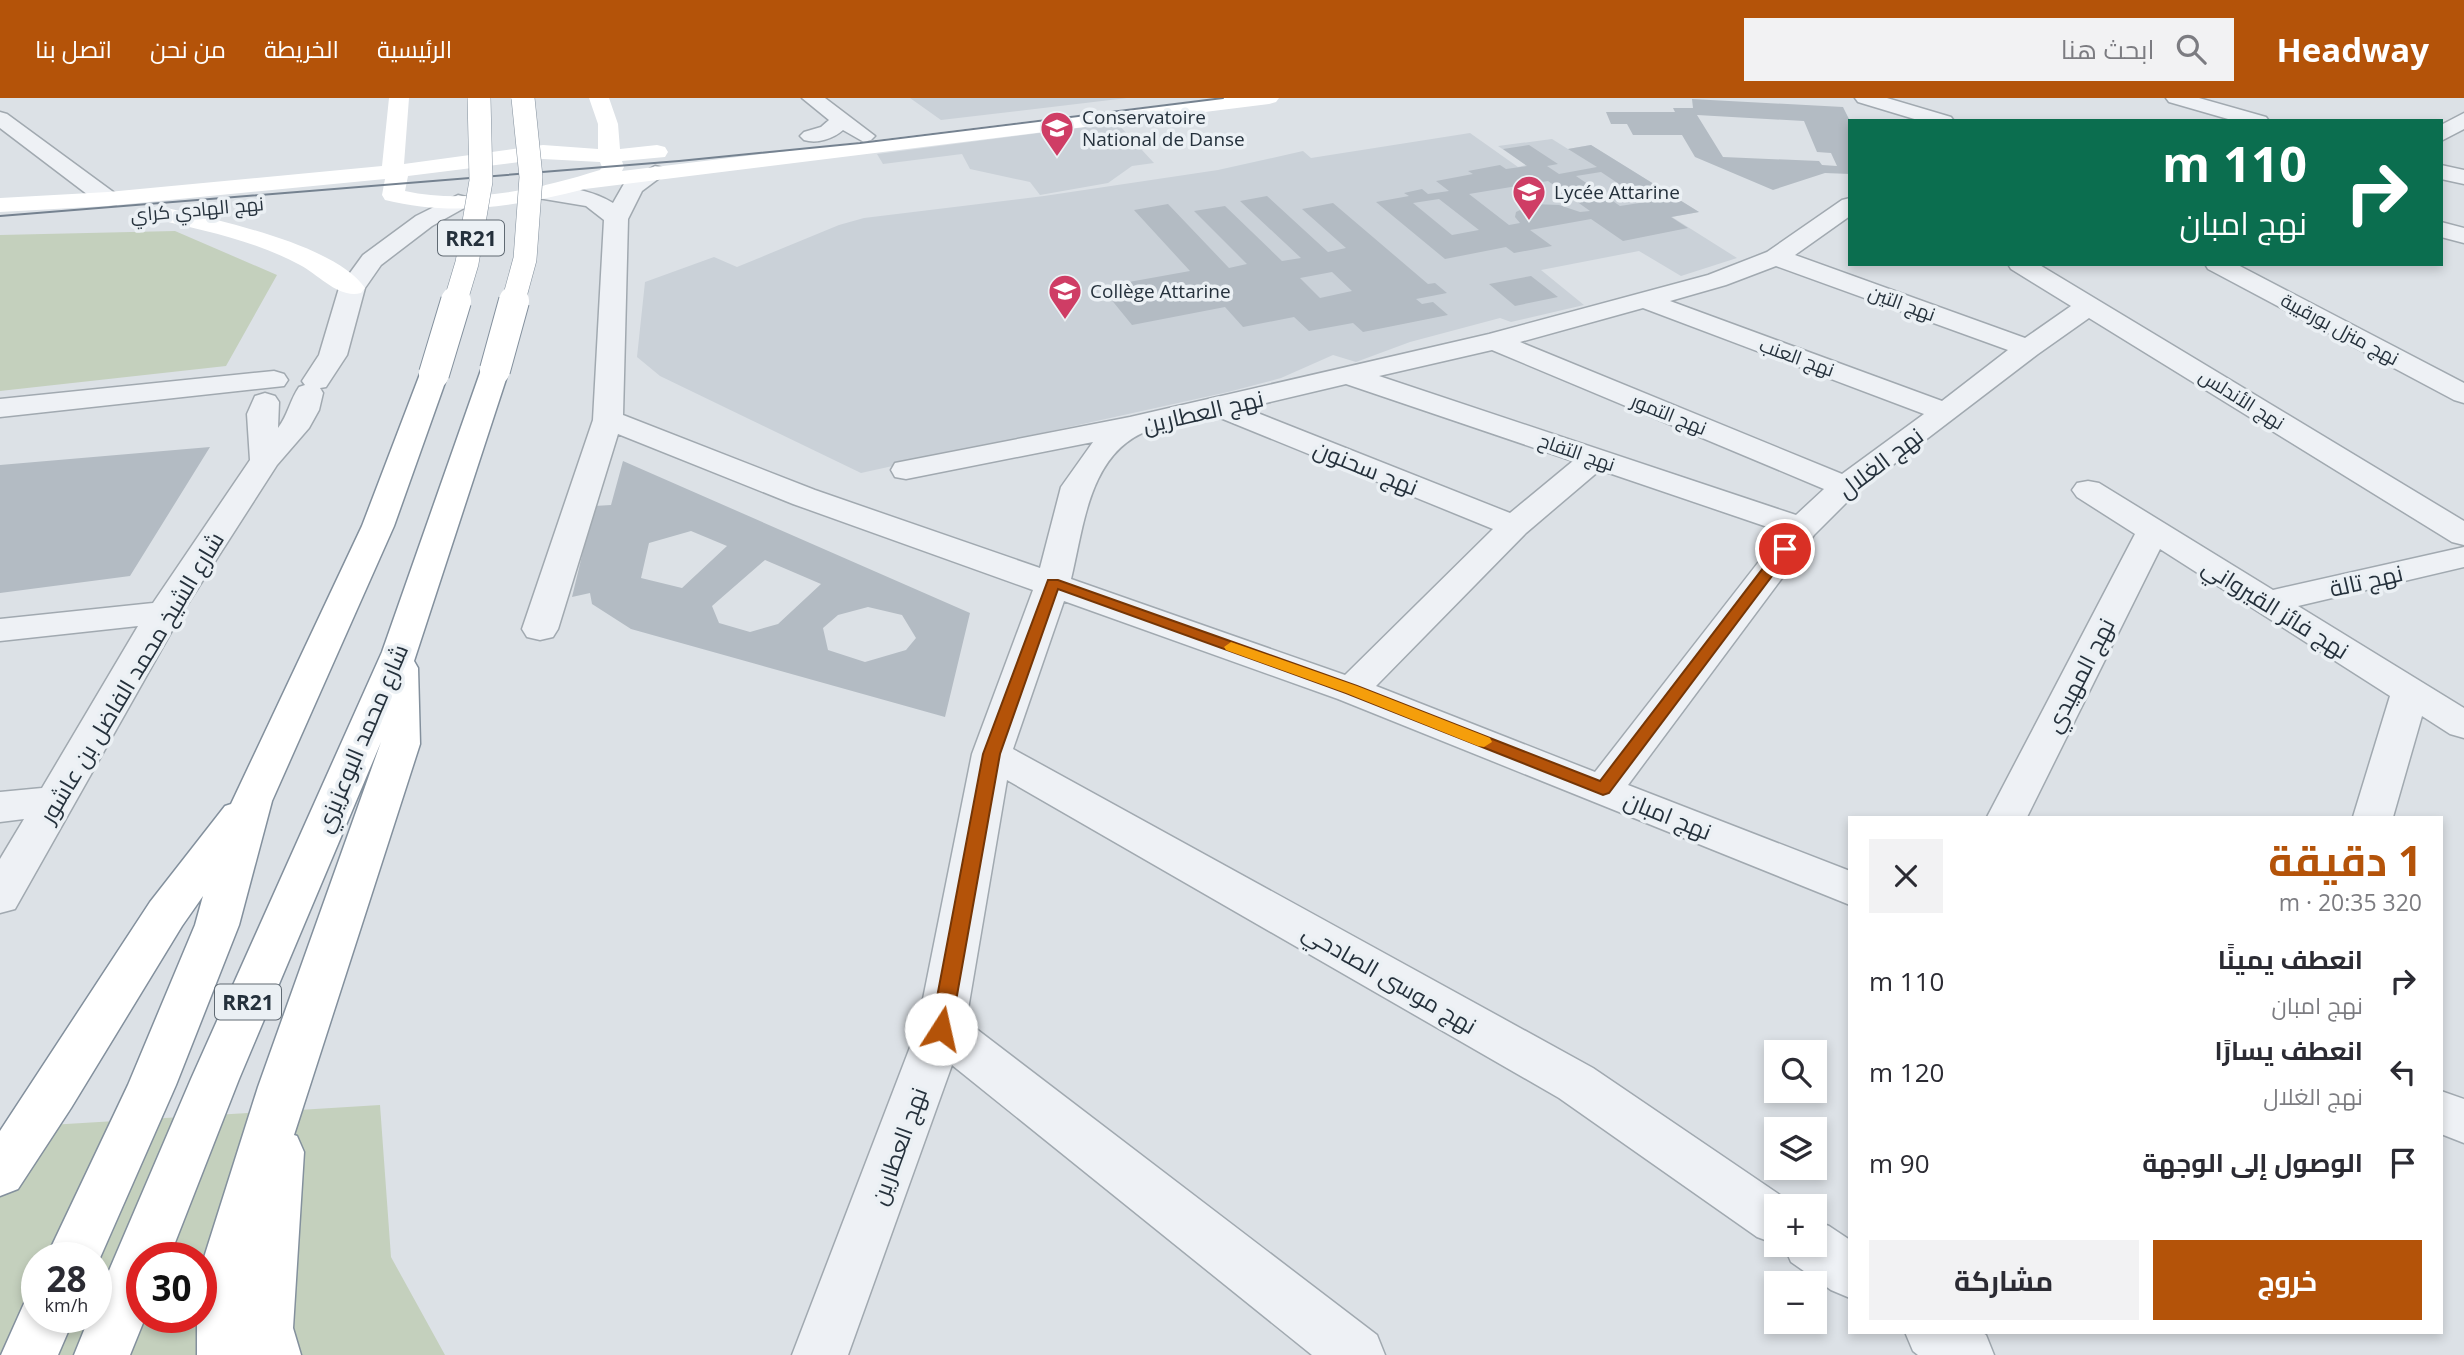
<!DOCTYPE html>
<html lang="ar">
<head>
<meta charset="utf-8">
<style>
	:root { --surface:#fff; --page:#f2f2f3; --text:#2b2b33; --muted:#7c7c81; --accent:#b45309 }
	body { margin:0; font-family:"Open Sans",Cairo,sans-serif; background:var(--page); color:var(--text); direction:rtl; height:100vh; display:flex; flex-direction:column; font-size:26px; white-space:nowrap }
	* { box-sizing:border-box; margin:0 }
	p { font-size:23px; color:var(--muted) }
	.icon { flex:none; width:38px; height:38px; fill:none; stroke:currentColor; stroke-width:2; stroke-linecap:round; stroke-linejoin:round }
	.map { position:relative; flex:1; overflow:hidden; direction:ltr }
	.details { position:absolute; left:1848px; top:718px; width:595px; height:518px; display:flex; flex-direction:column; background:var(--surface); border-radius:0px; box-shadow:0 4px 10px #0003; direction:rtl }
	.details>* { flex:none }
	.banner { position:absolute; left:1848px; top:21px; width:595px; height:147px; border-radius:0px; box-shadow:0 4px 10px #0003; direction:rtl; background:#0b6e4f; color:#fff; overflow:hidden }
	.fabs { position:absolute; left:1764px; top:942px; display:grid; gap:14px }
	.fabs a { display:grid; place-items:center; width:63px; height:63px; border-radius:0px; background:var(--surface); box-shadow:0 4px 10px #0003; font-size:35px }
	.speed { position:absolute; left:21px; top:1144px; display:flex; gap:14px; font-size:35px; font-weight:700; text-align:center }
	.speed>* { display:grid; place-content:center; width:91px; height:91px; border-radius:50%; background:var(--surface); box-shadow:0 4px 10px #0003; line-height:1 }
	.speed small { font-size:18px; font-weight:400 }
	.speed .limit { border:10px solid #d22; background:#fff; color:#111 }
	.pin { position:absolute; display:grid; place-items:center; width:60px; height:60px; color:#fff; margin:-30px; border:4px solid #fff; border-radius:50%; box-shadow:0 2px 7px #0007 }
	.me { position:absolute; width:77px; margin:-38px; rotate:10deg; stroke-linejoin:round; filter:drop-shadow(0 0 5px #0008) }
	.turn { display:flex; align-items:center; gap:24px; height:147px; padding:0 21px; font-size:32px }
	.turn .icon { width:91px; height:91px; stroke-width:2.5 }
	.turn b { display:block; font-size:49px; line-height:60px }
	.round { display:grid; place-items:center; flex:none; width:74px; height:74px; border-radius:0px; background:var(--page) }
	.headline { display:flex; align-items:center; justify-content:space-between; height:119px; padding:0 21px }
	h1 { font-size:42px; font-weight:700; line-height:52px; color:var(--accent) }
	.button { display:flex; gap:14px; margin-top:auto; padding:14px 21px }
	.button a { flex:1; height:80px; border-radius:0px; background:var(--accent); color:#fff; font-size:28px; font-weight:700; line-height:80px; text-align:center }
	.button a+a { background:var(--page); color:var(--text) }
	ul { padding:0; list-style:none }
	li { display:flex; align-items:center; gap:21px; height:91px; padding:0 21px }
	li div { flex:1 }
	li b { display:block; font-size:26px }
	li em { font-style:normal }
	header { display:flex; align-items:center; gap:42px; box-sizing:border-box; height:98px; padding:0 35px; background:var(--accent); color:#fff }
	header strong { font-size:33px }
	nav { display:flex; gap:38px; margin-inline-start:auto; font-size:24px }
	.search { width:490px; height:63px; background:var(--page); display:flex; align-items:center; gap:18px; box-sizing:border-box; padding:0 24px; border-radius:0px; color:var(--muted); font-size:26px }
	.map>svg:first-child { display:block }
	.built { fill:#cad1d8 }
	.green { fill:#c4d0bd; fill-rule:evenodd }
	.building { fill:#b3bbc3; fill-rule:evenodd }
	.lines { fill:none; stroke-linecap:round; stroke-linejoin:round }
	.street-casing { stroke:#a1a9b0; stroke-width:3 }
	.highway-casing { stroke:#83909d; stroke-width:3 }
	.street { fill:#eef1f5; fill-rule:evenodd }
	.secondary { fill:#fff; fill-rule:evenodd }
	.highway { fill:#fff; fill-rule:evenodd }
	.tram { stroke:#758290; stroke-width:2 }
	.highway-bridge-far1-casing { stroke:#83909d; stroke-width:24; stroke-linecap:butt }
	.highway-bridge-casing { stroke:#83909d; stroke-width:32; stroke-linecap:butt }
	.highway-bridge-far1 { stroke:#fff; stroke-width:23 }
	.highway-bridge { stroke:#fff; stroke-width:30 }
	.route { fill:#b45309; stroke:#753606; stroke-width:2 }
	.slow { fill:#f59e0b }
	.labels { text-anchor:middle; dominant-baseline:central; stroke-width:7; stroke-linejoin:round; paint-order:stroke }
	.far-poi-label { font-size:19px; fill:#25313c; stroke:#ebf0f4; text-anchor:start }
	.far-street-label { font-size:19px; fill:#25313c; stroke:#ebf0f4 }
	.shield { fill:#ebf0f4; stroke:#606a73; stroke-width:2 }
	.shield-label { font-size:21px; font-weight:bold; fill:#25313c }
	.street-label { font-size:23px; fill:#25313c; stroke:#ebf0f4 }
</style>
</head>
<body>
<header>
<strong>Headway</strong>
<div class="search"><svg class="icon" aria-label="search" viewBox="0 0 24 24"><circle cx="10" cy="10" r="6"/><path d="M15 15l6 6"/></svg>ابحث هنا</div>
<nav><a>الرئيسية</a><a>الخريطة</a><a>من نحن</a><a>اتصل بنا</a></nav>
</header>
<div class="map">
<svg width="2464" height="1257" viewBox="0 0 2464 1257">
	<rect width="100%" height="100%" fill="#dce1e6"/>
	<!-- built -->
	<path class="built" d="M910 0H1127L941 22Z
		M1117 25 1154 65 1132 68 1108 85 1040 97 1030 84 970 71 962 56 883 66 877 56Z
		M1470 35 1518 69 1526 67 1498 48 1552 41 1568 51 1591 47 1699 114 1672 119 1737 160 1681 178 1639 153 1541 172 1584 207 1511 224 1500 220 1410 244 1356 264 1333 257 1281 280 1228 294 861 375 660 278 637 259 645 184 714 159 737 169 839 127 864 120 1044 98 1218 72 1303 53 1311 60Z"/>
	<!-- green -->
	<path class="green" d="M175 133 277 177 226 268 0 293V137Z
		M380 1007 391 1159 445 1257H0V1030ZM37 1160H96V1220H37ZM142 1160H201V1220H142Z"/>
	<!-- building -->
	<path class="building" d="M1692 1 1843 9 1850 23V76L1825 75 1773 92 1695 59 1682 37H1633L1627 26H1611L1606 14H1675L1673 10H1693ZM1697 17 1804 23 1817 54 1831 55 1837 68 1822 67 1819 63 1723 59Z
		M1529 47 1558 66 1547 68 1559 76 1597 69 1568 51 1591 47 1699 114 1671 119 1688 130 1623 143 1591 121 1530 132 1552 148 1514 155 1506 149 1445 161 1376 104 1409 98 1404 95 1422 91 1428 96 1449 93 1436 83 1473 76 1468 73 1500 67 1506 71 1527 68 1503 51ZM1601 74 1646 104 1620 108 1576 78ZM1548 83 1590 113 1580 114 1559 107 1532 106 1516 114 1515 119 1520 125 1509 127 1469 96ZM1439 101 1479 132 1452 137 1413 105Z
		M1267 98 1328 154 1346 150 1302 111 1333 105 1428 186 1435 185 1447 195 1416 201 1422 206 1433 204 1448 217 1363 234 1353 225 1309 233 1294 219 1243 229 1225 209 1132 227 1101 189 1190 173 1134 112 1168 106 1229 170 1247 166 1194 113 1225 108 1282 163 1301 160 1240 103ZM1332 174 1352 193 1320 200 1300 180Z
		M1531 178 1558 199 1515 208 1489 186Z
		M210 349 130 478 0 495V367Z
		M623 363 970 515 945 619 631 531 592 506 590 495 572 499 594 408 611 407ZM691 433 727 448 682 490 641 480 649 445ZM765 462 821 486 778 526 750 534 719 525 712 508ZM868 509 902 517 916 540 906 552 865 564 828 552 823 530 838 517Z"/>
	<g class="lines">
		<defs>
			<path id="street" d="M802 0H825L875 38 871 42 864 44 843 32C833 41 817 46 804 42L800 38 804 34 821 29 829 22Z
				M1855 0H1887L1951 19 1954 23H1921L1858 4Z
				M2166 0H2199L2266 19 2269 23H2235L2169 4Z
				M0 14 7 16 116 96 120 101 116 106H100L0 30Z
				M2464 15V31L2441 43V27Z
				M2441 67 2464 72V86L2441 81Z
				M655 68 663 70 666 75 642 93 628 121 623 317 815 392 1040 470 1061 389 1093 344 906 381 895 379 891 372 895 365 1130 319 1489 236 1708 177 1767 154 1842 102 1850 100V118L1795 157 2025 240 2071 208 2011 171 2008 166H2038L2464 423V447L2452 444 2089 220 2038 256 1856 395 1814 437 1628 687 1850 773V807L1338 601 1064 503 1013 651 1593 970 1796 1108H1776V1146L1757 1139 1559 1000 1007 682 966 923 1377 1237 1385 1257H1312L952 967 848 1257H792L917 931 972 656 1033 492 793 406 618 336 558 531 553 539 540 542 527 539 522 531 593 322 604 122 586 108 538 100 535 95 538 90C560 85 594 93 613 105L625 84ZM1776 168 2008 252 1942 303 1670 203 1726 187ZM1643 210 1924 316 1842 376 1520 244ZM1492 252 1824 391 1796 417 1379 278ZM1346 286 1573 363 1510 415 1245 310ZM1213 317 1493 431 1345 577 1071 481C1084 428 1089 353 1150 332 1170 325 1192 322 1213 317ZM1600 372 1782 434 1595 674 1376 588 1526 435Z
				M458 97 466 99 470 104 466 109 432 128 381 167 365 190 347 257 326 289 320 290 323 295 319 312 309 330 277 367 182 515 15 811 0 815V761L24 721 0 724V694L42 690 138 528 0 543V521L153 505 250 362 247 316 255 298 265 295 275 298 279 304 278 330C288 317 290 302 299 289L305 287 302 283 319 257 339 190 363 157 416 118Z
				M2441 124 2464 130V145L2441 139Z
				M2205 166H2236L2464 285V305L2454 302 2208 171Z
				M274 273 284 276 288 282 284 288 0 319V301Z
				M2088 383 2099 385 2273 492 2464 449V469L2298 508 2464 610V640L2450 636 2422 618 2393 719H2353L2390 598 2160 451 2027 719H1987L2135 436 2077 399 2072 392 2077 385Z
				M2441 993 2464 1001V1045L2441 1036Z
				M1815 1123 1829 1128 1850 1142V1200L1831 1192 1791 1164 1783 1146H1815Z
				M1905 1234H1981L1986 1237 1994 1257H1918L1913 1253Z"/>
			<path id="highway" d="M495 264 505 266 509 272 414 563 418 570 420 646 294 1037 297 1038 304 1054 293 1230 301 1257H197V1220H201V1169L258 989 381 644 239 981 169 1160H142V1220H145L130 1257H74L89 1220H96V1203L191 981 382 554 481 272 485 266Z
				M434 268 444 270 448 276 394 428 272 703 239 827 176 987 96 1169V1160H46L128 987 195 827 203 798 182 828 71 1010 18 1091 0 1098V1033L150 804 225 708 231 706 362 428 420 276 424 270Z
				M37 1197V1220H74L58 1257H1L26 1201Z"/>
		</defs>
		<!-- street casing -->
		<use href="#street" class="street-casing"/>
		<!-- highway casing -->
		<use href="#highway" class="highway-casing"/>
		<!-- street -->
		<use href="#street" class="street"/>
		<!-- secondary -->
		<path class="secondary" d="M389 0H409L404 66 543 47 598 51V26L589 0H609L618 26 620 51 657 47 665 49 668 54 665 59 622 63 624 69 622 73 1219 0H1279L1276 4 1269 6 585 91C519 108 453 119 385 102L382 97 385 81 108 108 0 114V100L108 94 382 68ZM543 61 600 64 602 69 600 72C539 91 469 107 405 93L408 78Z
			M159 108C211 121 334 145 365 190L361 195C339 201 319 177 300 167 254 142 201 132 151 120L147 115 151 110Z"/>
		<!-- highway -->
		<use href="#highway" class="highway"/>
		<!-- tram -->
		<path class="tram" d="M0 118 679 63 860 45 1223 0"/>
		<defs>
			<path id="highway-bridge-far1" d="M455 205 467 165 481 83 479 0
				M513 205 525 161 531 79 523 0"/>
			<path id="highway-bridge" d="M495 272 514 203
				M434 276 456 203"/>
		</defs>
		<!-- highway-bridge-far1 casing -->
		<use href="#highway-bridge-far1" class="highway-bridge-far1-casing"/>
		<!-- highway-bridge casing -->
		<use href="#highway-bridge" class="highway-bridge-casing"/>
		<!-- highway-bridge-far1 -->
		<use href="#highway-bridge-far1" class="highway-bridge-far1"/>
		<!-- highway-bridge -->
		<use href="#highway-bridge" class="highway-bridge"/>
	</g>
	<!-- route -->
	<path class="route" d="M1785 447 1790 448V454L1609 695 1603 697 1346 595 1058 491 1000 656 951 931 948 937 941 939 934 937 931 931 983 656 1048 482H1058L1357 588 1600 683 1780 448Z"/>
	<!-- slow -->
	<path class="slow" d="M1231 544 1357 588 1490 640 1492 644 1484 649 1478 648 1346 595 1226 552 1224 549Z"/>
	<!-- icons -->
	<defs>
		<symbol id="school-pin" viewBox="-11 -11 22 30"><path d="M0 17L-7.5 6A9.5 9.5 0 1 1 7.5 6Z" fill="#cf3d65" stroke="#ebf0f4"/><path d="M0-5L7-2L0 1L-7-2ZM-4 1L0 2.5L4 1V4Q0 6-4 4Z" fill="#fff"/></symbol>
	</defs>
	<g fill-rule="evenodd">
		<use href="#school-pin" x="1038" y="11" width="38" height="52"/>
		<use href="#school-pin" x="1510" y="75" width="38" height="52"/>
		<use href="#school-pin" x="1046" y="174" width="38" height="52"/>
	</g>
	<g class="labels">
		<!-- far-poi labels -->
		<g class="far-poi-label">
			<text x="1082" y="19">Conservatoire<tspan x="1082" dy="22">National de Danse</tspan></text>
			<text x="1554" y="94">Lycée Attarine</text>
			<text x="1090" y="193">Collège Attarine</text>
		</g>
		<!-- far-street labels -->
		<g class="far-street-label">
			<text transform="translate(197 111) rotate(-5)">نهج الهادي كراي</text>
			<text transform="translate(1902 205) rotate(20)">نهج التين</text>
			<text transform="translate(2340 231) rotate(28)">نهج منزل بورقيبة</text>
			<text transform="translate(1797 259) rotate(20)">نهج العنب</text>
			<text transform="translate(2242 301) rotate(32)">نهج الأندلس</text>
			<text transform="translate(1669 316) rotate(22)">نهج التمور</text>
			<text transform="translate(1577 354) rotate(19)">نهج التفاح</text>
		</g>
		<!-- shield labels -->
		<g class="shield">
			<rect x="438" y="122.5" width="66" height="35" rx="5"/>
			<rect x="215" y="886.5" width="66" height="35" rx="5"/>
		</g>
		<g class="shield-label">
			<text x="471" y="140">RR21</text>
			<text x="248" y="904">RR21</text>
		</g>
		<!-- street labels -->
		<g class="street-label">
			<text transform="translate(1203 313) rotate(-13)">نهج العطارين</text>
			<text transform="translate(1880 364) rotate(-37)">نهج الغلال</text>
			<text transform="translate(1366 369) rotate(22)">نهج سحنون</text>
			<text transform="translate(2366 482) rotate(-13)">نهج تالة</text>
			<text transform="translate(2276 510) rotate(32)">نهج فائز القيرواني</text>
			<text transform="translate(2079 577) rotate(-63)">نهج المهيدي</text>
			<text transform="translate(131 579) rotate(-59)">شارع الشيخ محمد الفاضل بن عاشور</text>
			<text transform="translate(361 640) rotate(-67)">شارع محمد البوعزيزي</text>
			<text transform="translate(1668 717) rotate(22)">نهج امبان</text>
			<text transform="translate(1390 880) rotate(30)">نهج موسى الصادحي</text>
			<text transform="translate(898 1048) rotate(-70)">نهج العطارين</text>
		</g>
	</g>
</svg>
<div class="fabs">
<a><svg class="icon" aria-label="search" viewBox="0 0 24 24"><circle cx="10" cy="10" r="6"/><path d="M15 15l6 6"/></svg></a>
<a><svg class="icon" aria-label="layers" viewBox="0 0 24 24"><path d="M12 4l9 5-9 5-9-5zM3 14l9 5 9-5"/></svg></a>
<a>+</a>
<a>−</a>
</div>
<div class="speed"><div>28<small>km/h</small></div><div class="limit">30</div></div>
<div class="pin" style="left:1785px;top:451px;background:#d93025"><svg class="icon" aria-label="arrive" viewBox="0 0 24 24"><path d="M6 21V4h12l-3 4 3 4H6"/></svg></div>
<svg class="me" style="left:941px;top:931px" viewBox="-20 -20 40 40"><circle r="19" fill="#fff"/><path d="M0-13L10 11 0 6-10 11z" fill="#b45309"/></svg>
<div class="banner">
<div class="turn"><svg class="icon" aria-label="right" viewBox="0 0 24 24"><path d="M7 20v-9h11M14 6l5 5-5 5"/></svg><div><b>110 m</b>نهج امبان</div></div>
</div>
<section class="details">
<div class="headline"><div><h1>1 دقيقة</h1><p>320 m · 20:35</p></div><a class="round"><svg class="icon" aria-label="close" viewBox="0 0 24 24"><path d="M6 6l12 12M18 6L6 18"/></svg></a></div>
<ul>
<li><svg class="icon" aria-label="right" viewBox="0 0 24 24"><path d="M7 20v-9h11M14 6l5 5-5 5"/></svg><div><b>انعطف يمينًا</b><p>نهج امبان</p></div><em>110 m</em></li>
<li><svg class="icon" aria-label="left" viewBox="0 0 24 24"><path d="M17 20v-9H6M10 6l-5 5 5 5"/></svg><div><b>انعطف يسارًا</b><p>نهج الغلال</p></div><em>120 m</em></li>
<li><svg class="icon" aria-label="arrive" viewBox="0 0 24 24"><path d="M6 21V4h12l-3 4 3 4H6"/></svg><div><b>الوصول إلى الوجهة</b></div><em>90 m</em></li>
</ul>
<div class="button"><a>خروج</a><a>مشاركة</a></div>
</section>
</div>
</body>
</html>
